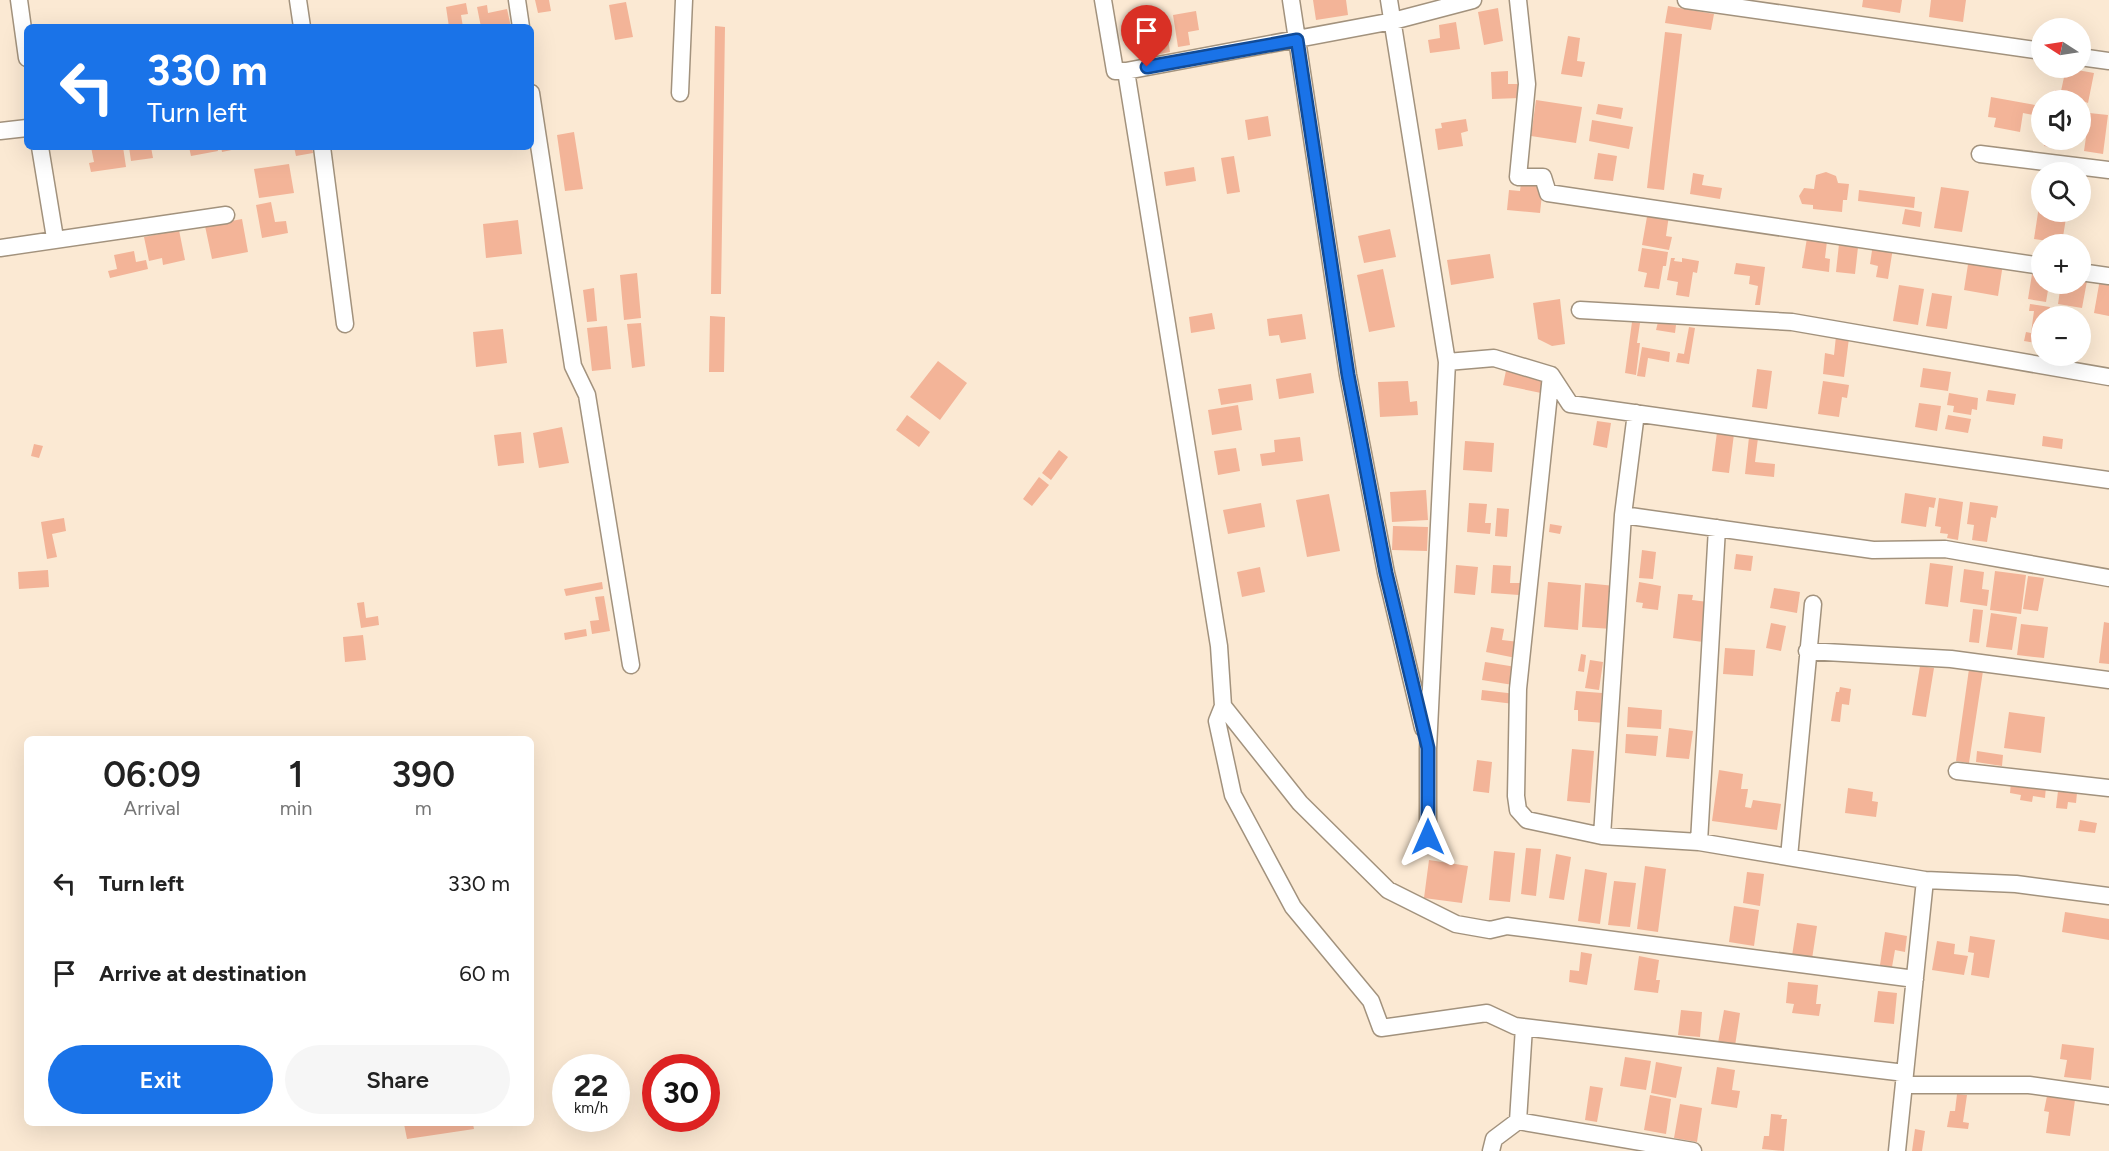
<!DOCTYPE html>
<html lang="en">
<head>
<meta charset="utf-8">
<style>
	:root { --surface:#fff; --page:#f6f6f6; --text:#222; --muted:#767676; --accent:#1a73e8 }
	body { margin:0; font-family:Figtree,sans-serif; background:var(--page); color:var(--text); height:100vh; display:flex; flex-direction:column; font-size:22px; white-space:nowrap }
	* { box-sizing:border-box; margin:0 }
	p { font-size:20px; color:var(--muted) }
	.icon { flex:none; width:33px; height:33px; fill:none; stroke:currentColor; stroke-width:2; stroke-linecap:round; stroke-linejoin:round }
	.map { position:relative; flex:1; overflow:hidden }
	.side { position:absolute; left:24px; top:736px; width:510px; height:390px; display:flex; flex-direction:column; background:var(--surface); border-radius:9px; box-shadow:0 6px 24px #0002 }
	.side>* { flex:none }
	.guide { position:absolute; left:24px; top:24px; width:510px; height:126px; border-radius:9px; box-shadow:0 6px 24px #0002; background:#1a73e8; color:#fff; overflow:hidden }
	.needle { width:39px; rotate:282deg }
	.tools { position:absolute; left:2031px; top:18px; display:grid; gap:12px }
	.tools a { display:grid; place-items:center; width:60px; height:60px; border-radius:50%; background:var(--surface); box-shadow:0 6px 24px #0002; font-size:30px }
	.speed { position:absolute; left:552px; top:1054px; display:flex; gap:12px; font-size:30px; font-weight:700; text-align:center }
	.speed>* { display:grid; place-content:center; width:78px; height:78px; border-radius:50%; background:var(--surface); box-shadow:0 6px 24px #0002; line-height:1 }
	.speed small { font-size:15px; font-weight:400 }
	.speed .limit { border:9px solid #d22; background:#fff; color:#111 }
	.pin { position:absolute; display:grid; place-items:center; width:51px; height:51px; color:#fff; margin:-62px -26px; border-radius:50% 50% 50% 0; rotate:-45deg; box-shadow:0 0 6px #0007 }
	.pin .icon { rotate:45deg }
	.me { position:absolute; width:66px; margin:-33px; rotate:0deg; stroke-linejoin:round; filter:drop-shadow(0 0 4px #0008) }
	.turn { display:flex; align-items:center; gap:21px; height:126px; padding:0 24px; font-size:27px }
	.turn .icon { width:78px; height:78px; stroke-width:2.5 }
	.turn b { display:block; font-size:42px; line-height:51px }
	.eta { display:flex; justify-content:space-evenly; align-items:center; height:102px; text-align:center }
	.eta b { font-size:36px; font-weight:600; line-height:42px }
	.cta { display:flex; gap:12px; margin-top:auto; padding:12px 24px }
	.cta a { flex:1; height:69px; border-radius:36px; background:var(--accent); color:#fff; font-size:24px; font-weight:600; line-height:69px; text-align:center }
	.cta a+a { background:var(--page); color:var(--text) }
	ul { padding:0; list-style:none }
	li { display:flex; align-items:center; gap:18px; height:90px; padding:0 24px }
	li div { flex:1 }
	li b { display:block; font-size:22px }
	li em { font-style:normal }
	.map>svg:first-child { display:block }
	.building { fill:#f3b498 }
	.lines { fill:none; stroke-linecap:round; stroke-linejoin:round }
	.street-casing { stroke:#a2927d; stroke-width:19 }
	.street { stroke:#fff; stroke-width:16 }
	.route-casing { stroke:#114b97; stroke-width:15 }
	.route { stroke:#1a73e8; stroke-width:10 }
</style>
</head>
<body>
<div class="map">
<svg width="2109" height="1151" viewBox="0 0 2109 1151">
	<rect width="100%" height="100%" fill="#fbe9d3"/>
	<!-- building -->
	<path class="building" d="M535 0H549L551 11 538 13Z
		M1313 0H1346L1348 15 1316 20Z
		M1863 0H1902L1900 13 1862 7Z
		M1931 0H1966L1963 22 1929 17Z
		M626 2 633 37 615 40 609 5Z
		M466 3 468 14 461 15 463 27H449L446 7Z
		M487 5 488 13 507 9 511 27H481L477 7Z
		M1668 6 1714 14 1711 30 1665 23Z
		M1498 8 1503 41 1484 45 1478 12Z
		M1196 11 1199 30 1188 32 1190 45 1178 47 1173 15Z
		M1456 22 1460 49 1430 53 1428 40 1440 38 1439 25Z
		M1146 24 1148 33 1157 31 1158 40 1168 38 1170 52 1141 58 1139 45H1142L1138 25Z
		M715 26 725 27 721 294H711Z
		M1665 32 1682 34 1664 190 1647 188Z
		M1568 36 1580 38 1577 61 1585 62 1582 77 1561 74Z
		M2066 68 2094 73 2088 103 2080 100 2053 97 2055 90 2061 91Z
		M1508 71V84H1520V98L1492 99 1491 72Z
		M1991 97 2035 105 2033 115 2023 113 2020 132 1994 127 1996 118 1988 117Z
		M1536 100 1582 107 1576 143 1531 136Z
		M1598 104 1623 108 1621 119 1596 114Z
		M2080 112 2108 115 2103 154 2084 151 2086 137 2080 136Z
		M1268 116 1271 136 1248 140 1245 120Z
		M1466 119 1468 131 1461 133 1463 146 1438 150 1435 129 1442 128 1441 123Z
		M1592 120 1633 127 1629 149 1589 141Z
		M574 132 583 189 565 191 557 135Z
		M2045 140H2060L2059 148 2044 146Z
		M91 147H123L126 167 91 172 89 163 94 162Z
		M129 147H151L153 158 131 161Z
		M189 147H217L218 151 191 156Z
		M221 147H240L241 148 222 152Z
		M294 147H312L313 153 296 156Z
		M1598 153 1617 156 1613 181 1594 179Z
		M1234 156 1240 192 1227 194 1221 158Z
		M289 164 294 193 259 198 254 169Z
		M1194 167 1196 181 1166 186 1164 172Z
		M1826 172 1836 176 1838 183 1849 184 1847 200H1843L1842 212 1813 209V205L1802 204 1799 196 1804 188 1814 189 1816 175Z
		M1693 173 1704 175 1702 185 1722 188 1720 199 1690 194Z
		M1521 183 1543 185 1540 213 1507 210 1509 190 1520 191Z
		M2040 183H2042V199H2038Z
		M1941 187 1969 191 1962 232 1934 228Z
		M1859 190 1915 197 1914 208 1858 201Z
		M2037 201 2042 202V212H2071L2070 219 2066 218 2062 243 2034 239 2039 206H2037Z
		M271 202 275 222 286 221 288 233 262 238 256 205Z
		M1905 209 1922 212 1920 227 1902 224Z
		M1648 211 1669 215 1666 236 1672 237 1669 250 1642 245Z
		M242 219 248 252 212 259 205 226Z
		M518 220 522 254 486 258 483 224Z
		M1390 229 1396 257 1364 263 1358 236Z
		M179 230 185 260 163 265 162 258 149 261 144 237Z
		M1807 238 1827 241 1825 258 1830 259 1829 272 1802 268Z
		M1839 244 1858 247 1855 274 1836 272Z
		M1873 244 1893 248 1888 279 1876 277 1878 266 1870 264Z
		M1642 248 1668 252 1666 266H1663L1659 289 1644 287 1647 273 1638 271Z
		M134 251 136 262 146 260 148 269 110 278 108 271 117 269 114 255Z
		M1490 254 1494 278 1451 285 1447 260Z
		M1671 258H1675L1674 261 1682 262V258L1699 261 1697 273 1693 272 1689 297 1676 295 1678 282 1667 280Z
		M1969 258 2003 264 1998 296 1964 290Z
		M1736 263 1765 267 1760 305H1755L1758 286 1749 284 1750 276 1734 274Z
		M2033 268 2042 270V284H2049L2046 302 2028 299Z
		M1383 269 1395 327 1369 332 1357 275Z
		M637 273 641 318 624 320 620 275Z
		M2100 279 2109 280V316L2094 313Z
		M2080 280 2087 281 2082 308 2058 304 2061 284H2080Z
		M1899 285 1924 289 1918 325 1893 321Z
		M594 288 597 321 587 322 583 290Z
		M1932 293 1952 296 1947 329 1926 326Z
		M1560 299 1565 344 1552 346 1538 339 1533 303Z
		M2030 304 2050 307 2048 316H2042V344L2024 341 2026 332 2031 333 2034 311H2029Z
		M1212 313 1215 329 1191 333 1189 317Z
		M1302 314 1306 339 1281 343 1279 335 1269 336 1267 319Z
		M710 316 725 317 724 372H709Z
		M1632 322 1640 323 1637 343H1640L1636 375 1625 373Z
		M1658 322 1676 325 1675 333 1656 330Z
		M641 323 645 366 632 368 627 324Z
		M607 326 611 369 592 371 587 328Z
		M1689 327 1695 328 1689 364 1676 362 1678 353 1684 354Z
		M503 329 507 363 476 367 473 332Z
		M1836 336 1849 338 1844 377 1823 374 1825 353 1834 355Z
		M1642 347 1670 352 1669 362 1648 358 1645 377 1637 376Z
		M938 361 967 383 940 420 910 397Z
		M1507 366 1546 374 1541 393 1503 385Z
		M1923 368 1951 372 1948 391 1920 387Z
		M1757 369 1772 371 1767 409 1752 407Z
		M1311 373 1314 393 1279 399 1276 379Z
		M1408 381 1410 402 1417 401 1418 415 1380 417 1378 382Z
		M1823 381 1849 385 1847 398 1842 397 1839 417 1818 414Z
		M1251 384 1253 400 1221 405 1218 389Z
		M1988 390 2016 394 2014 405 1986 401Z
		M1949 393 1978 398 1977 410 1972 409 1971 415 1953 412 1954 406 1947 405Z
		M1919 403 1941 406 1937 431 1915 427Z
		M1238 405 1242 430 1212 435 1208 410Z
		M907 415 930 432 919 447 896 430Z
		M1948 415 1971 419 1968 433 1945 429Z
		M1597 421 1611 423 1607 448 1593 445Z
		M562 427 569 463 539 468 533 433Z
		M521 432 524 463 498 466 494 435Z
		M1717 432 1734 434 1729 473 1712 471Z
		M2043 436 2063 439 2062 449 2042 446Z
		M1300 437 1303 461 1262 466 1260 454 1275 452 1274 440Z
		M1749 437 1758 438 1755 462 1775 464 1774 477 1745 474Z
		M1465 441 1494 443 1492 472 1463 470Z
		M34 444 43 446 39 458 31 456Z
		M1236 448 1240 471 1218 475 1214 451Z
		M1059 450 1068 457 1051 480 1042 473Z
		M1039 477 1049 485 1032 506 1023 499Z
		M1426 490 1428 520 1392 522 1390 492Z
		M1905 493 1936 498 1934 508 1929 507 1926 527 1901 523Z
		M1329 494 1340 551 1307 557 1296 500Z
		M1939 498 1963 502 1958 540 1947 538 1948 534 1940 533 1941 527 1935 526Z
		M1970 502 1998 506 1996 518 1991 517 1987 542 1972 540 1974 525 1967 524Z
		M1261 503 1265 527 1228 534 1223 510Z
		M1469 503 1487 504 1485 523H1491L1490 534 1467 532Z
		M1497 508 1509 509 1507 537 1495 536Z
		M64 518 66 531 52 534 57 557 47 559 41 522Z
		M1550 524 1562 526 1560 534 1549 532Z
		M1393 526 1428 527 1427 551 1392 550Z
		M1642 550 1656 552 1653 579 1639 578Z
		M1736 554 1753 556 1751 571 1734 569Z
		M1930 563 1953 566 1948 607 1925 604Z
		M1456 565 1478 567 1475 595 1454 593Z
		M1493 565 1511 566 1510 583H1520L1519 595 1491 593Z
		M1260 567 1265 592 1242 597 1237 572Z
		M1964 569 1984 572 1982 589 1989 590 1987 606 1960 602Z
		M48 570 49 587 19 589 18 572Z
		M1995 571 2026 575 2021 614 1990 610Z
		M2028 576 2044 578 2038 611 2023 609Z
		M602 582 603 589 566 596 564 589Z
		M1548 582 1581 585 1578 630 1544 627Z
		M1639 582 1661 586 1658 610 1642 608 1643 603 1636 602Z
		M1585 583 1615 586 1612 629 1582 627Z
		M1774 588 1800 592 1797 613 1770 608Z
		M1678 594 1693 595 1692 600 1708 602 1703 642 1673 638Z
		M604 596 610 631 592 634 590 621 599 620 595 597Z
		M364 602 366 618 378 616 379 625 361 628 357 603Z
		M1973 609 1983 610 1979 643 1969 642Z
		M1991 613 2017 617 2012 650 1986 647Z
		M2104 622 2109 623V664L2099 663Z
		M1771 623 1786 626 1781 651 1766 648Z
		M2021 624 2048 627 2044 658 2017 655Z
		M1491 627 1504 629 1502 640 1519 642 1516 658 1486 652Z
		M586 629 587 636 565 640 564 633Z
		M363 635 366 660 345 662 343 637Z
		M1725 648 1755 650 1753 676 1723 674Z
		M1581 654 1586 655 1584 672 1578 671Z
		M1590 660 1603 662 1599 690 1585 688Z
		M1485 662 1516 667 1513 685 1482 680Z
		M1920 666 1934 668 1926 717 1912 715Z
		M1969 669 1983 671 1969 763 1956 761Z
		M1840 687 1851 689 1849 705 1842 704 1840 722 1831 721 1836 692H1839Z
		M1482 690 1516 694 1514 704 1481 700Z
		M1576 691 1602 693 1601 708H1607L1605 723 1578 721V710H1574Z
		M1628 707 1662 710 1661 729 1627 727Z
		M2009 712 2045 717 2041 753 2004 748Z
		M1669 728 1693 731 1689 759 1666 757Z
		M1626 734 1658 736 1656 756 1625 753Z
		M1572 749 1594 751 1590 803 1567 801Z
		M1977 751 2003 755 2002 766 1976 762Z
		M1477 760 1492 762 1489 793 1473 791Z
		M1719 770 1743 774 1741 789H1748L1745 807 1751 808 1753 800 1781 804 1777 830 1712 821Z
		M2011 782 2046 786 2045 798 2033 796 2032 802 2020 800 2021 795 2010 793Z
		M1848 788 1873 792 1872 801 1878 802 1876 817 1845 813Z
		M2058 791 2077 793 2076 803 2068 802 2067 809 2056 808Z
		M2080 820 2097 823 2095 833 2078 831Z
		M1526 848 1541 849 1536 896 1521 894Z
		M1494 851 1515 853 1510 902 1489 900Z
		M1556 854 1571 857 1564 900 1549 898Z
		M1429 860 1468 866 1462 903 1424 898Z
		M1645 866 1666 869 1658 932 1637 929Z
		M1585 869 1607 873 1600 924 1578 921Z
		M1747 872 1764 874 1760 906 1743 903Z
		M1614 881 1636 883 1630 927 1608 925Z
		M1734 906 1759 910 1754 946 1729 942Z
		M2065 912 2109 919V940L2062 932Z
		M1797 923 1817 926 1812 959 1792 956Z
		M1885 932 1907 936 1905 952 1895 950 1892 967 1880 965Z
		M1970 936 1995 940 1989 978 1971 975 1974 953 1968 952Z
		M1937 941 1955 944 1954 954 1968 956 1964 975 1932 970Z
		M1581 952 1592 954 1587 985 1569 982 1570 970 1579 971Z
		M1639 956 1659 960 1656 980H1660L1658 993 1634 990Z
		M1788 982 1818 985 1816 1004H1821L1819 1016 1792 1013 1794 1004 1786 1003Z
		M1878 991 1897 993 1894 1024 1874 1022Z
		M1681 1010 1702 1012 1700 1037 1678 1035Z
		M1724 1010 1740 1013 1735 1046 1718 1043Z
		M2062 1044 2094 1048 2091 1080 2064 1077 2067 1060 2060 1059Z
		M1625 1057 1651 1061 1646 1090 1620 1086Z
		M1656 1062 1682 1067 1676 1098 1651 1093Z
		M1717 1067 1735 1070 1732 1090 1740 1091 1737 1108 1711 1104Z
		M1590 1086 1603 1088 1597 1122 1585 1120Z
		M1957 1094 1967 1095 1963 1122 1969 1123 1968 1129 1947 1127 1950 1111H1955Z
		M1650 1095 1671 1099 1666 1134 1644 1130Z
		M2047 1096 2075 1100 2070 1136 2046 1133 2049 1112 2044 1111Z
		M1680 1104 1702 1108 1697 1142 1674 1138Z
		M1771 1114 1782 1115 1781 1119H1787L1784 1151 1762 1149 1764 1136H1769Z
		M404 1124H473L474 1129 407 1139Z
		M1915 1129 1925 1131 1922 1151H1912Z"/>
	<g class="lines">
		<defs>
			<path id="street" d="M19 0 27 58
				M298 0 302 27
				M517 0 521 27
				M1103 0 1115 71H1126L1393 21 1473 0
				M1291 0 1348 375 1386 573 1423 728
				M1389 0 1447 362 1428 749V837
				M1518 0 1527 84 1518 177H1543L1548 193 2042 266
				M1686 0 2042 51
				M2080 57 2109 61
				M1126 71 1219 646 1223 706 1300 803 1388 890 1456 924 1490 930 1507 926 1915 979
				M531 93 573 366 587 395 631 665
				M680 93 684 0
				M0 131 27 128
				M40 147 55 238
				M322 147 345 324
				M1980 154 2109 170
				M0 248 226 215
				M2080 272 2109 276
				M1580 310 1792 322 2109 377
				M1447 362 1494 358 1551 375 1570 404 2109 480
				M1551 375 1518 689 1516 796 1518 810 1527 820 1602 836 1699 842 1925 880 2016 884 2109 896
				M1623 515 1873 550 1945 549 2109 578
				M1807 651 1951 659 2109 680
				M1223 706 1217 721 1233 795 1293 907 1371 1001 1381 1028 1487 1013 1515 1026 1905 1073
				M1957 771 2109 788
				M1602 836 1623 515 1636 413
				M1699 842 1717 528
				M1789 857 1813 604
				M1904 1085H2029L2109 1096
				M1518 1121 1693 1151
				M1491 1151 1494 1139 1518 1121 1524 1027
				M1897 1151 1925 880"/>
		</defs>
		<!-- street casing -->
		<use href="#street" class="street-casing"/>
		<!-- street -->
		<use href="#street" class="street"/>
	</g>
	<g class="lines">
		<defs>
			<path id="route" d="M1147 67 1297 40 1348 375 1386 573 1428 748V837"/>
		</defs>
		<!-- route casing -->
		<use href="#route" class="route-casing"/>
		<!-- route -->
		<use href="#route" class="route"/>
	</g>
</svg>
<div class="tools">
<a><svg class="needle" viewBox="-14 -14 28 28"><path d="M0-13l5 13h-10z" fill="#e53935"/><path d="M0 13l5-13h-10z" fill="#767676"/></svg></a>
<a><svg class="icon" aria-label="sound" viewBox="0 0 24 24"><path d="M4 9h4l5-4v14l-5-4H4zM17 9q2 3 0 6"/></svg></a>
<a><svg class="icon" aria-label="search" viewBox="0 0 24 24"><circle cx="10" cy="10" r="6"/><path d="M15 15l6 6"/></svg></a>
<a>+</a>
<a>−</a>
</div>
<div class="speed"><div>22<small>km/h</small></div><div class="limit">30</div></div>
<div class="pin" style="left:1147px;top:67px;background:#d93025"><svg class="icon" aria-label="arrive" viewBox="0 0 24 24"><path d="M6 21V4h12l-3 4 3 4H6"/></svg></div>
<svg class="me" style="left:1428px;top:837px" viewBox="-20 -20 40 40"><path d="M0-17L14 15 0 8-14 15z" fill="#1a73e8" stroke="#fff" stroke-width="4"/></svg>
<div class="guide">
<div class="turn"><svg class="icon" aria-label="left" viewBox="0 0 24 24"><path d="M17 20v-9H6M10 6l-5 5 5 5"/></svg><div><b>330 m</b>Turn left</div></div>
</div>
<section class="side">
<div class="eta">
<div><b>06:09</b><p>Arrival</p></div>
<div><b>1</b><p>min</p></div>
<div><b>390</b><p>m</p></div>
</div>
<ul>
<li><svg class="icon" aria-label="left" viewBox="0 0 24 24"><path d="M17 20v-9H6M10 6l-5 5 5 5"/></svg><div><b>Turn left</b></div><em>330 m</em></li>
<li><svg class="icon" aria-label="arrive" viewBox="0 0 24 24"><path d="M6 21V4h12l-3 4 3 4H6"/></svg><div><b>Arrive at destination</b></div><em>60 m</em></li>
</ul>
<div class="cta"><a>Exit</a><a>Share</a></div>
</section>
</div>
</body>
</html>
